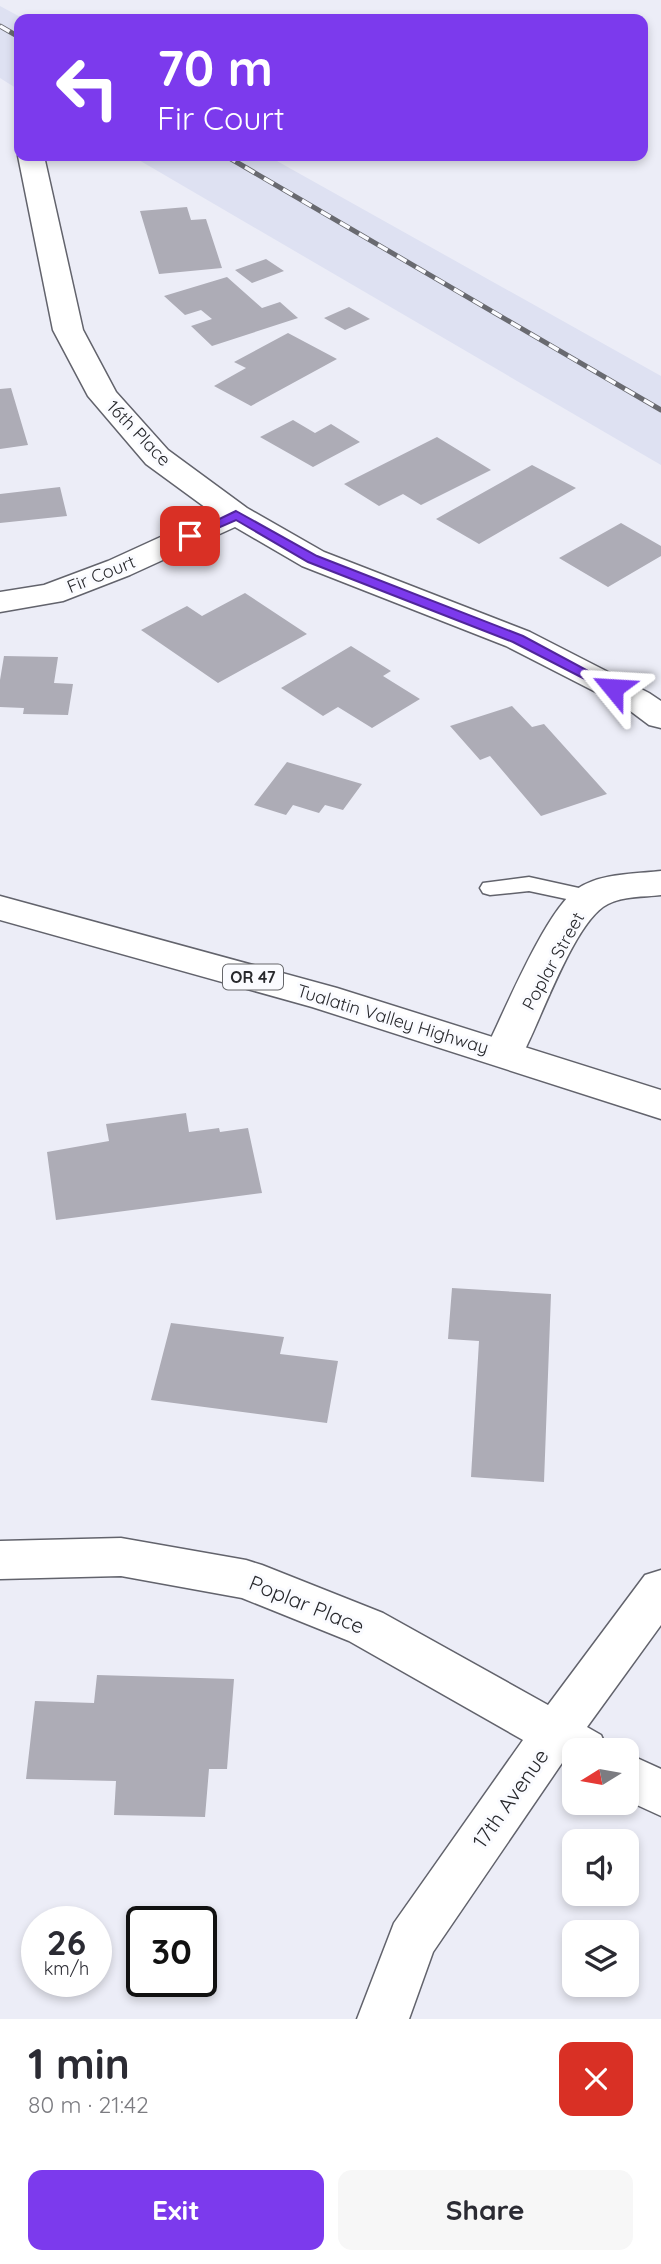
<!DOCTYPE html>
<html lang="en">
<head>
<meta charset="utf-8">
<style>
	:root { --surface:#fff; --page:#f7f7f7; --text:#2b2b33; --muted:#7c7c81; --accent:#7c3aed }
	body { margin:0; font-family:Quicksand,sans-serif; background:var(--page); color:var(--text); height:100vh; display:flex; flex-direction:column; font-size:26px; white-space:nowrap }
	* { box-sizing:border-box; margin:0 }
	p { font-size:23px; color:var(--muted) }
	.icon { flex:none; width:38px; height:38px; fill:none; stroke:currentColor; stroke-width:2; stroke-linecap:round; stroke-linejoin:round }
	.map { position:relative; height:2019px; overflow:hidden }
	.panel { display:flex; flex-direction:column; background:var(--surface); flex:1 }
	.panel>* { flex:none }
	.guide { position:absolute; left:14px; top:14px; width:634px; height:147px; border-radius:14px; box-shadow:0 4px 10px #0003; background:#7c3aed; color:#fff; overflow:hidden }
	.needle { width:46px; rotate:259deg }
	.tools { position:absolute; left:562px; top:1738px; display:grid; gap:14px }
	.tools a { display:grid; place-items:center; width:77px; height:77px; border-radius:14px; background:var(--surface); box-shadow:0 4px 10px #0003; font-size:35px }
	.speed { position:absolute; left:21px; top:1906px; display:flex; gap:14px; font-size:35px; font-weight:700; text-align:center }
	.speed>* { display:grid; place-content:center; width:91px; height:91px; border-radius:50%; background:var(--surface); box-shadow:0 4px 10px #0003; line-height:1 }
	.speed small { font-size:18px; font-weight:400 }
	.speed .limit { border:4px solid #111; border-radius:10px; background:#fff; color:#111 }
	.pin { position:absolute; display:grid; place-items:center; width:60px; height:60px; color:#fff; margin:-30px; border-radius:14px; box-shadow:0 4px 10px #0006 }
	.me { position:absolute; width:77px; margin:-38px; rotate:297deg; stroke-linejoin:round; filter:drop-shadow(0 0 5px #0008) }
	.turn { display:flex; align-items:center; gap:24px; height:147px; padding:0 28px; font-size:32px }
	.turn .icon { width:91px; height:91px; stroke-width:2.5 }
	.turn b { display:block; font-size:49px; line-height:60px }
	.round { display:grid; place-items:center; flex:none; width:74px; height:74px; border-radius:14px; background:var(--page) }
	.overview { display:flex; align-items:center; justify-content:space-between; height:119px; padding:0 28px }
	h1 { font-size:42px; font-weight:700; line-height:52px }
	.action { display:flex; gap:14px; margin-top:auto; padding:14px 28px }
	.action a { flex:1; height:80px; border-radius:14px; background:var(--accent); color:#fff; font-size:28px; font-weight:700; line-height:80px; text-align:center }
	.action a+a { background:var(--page); color:var(--text) }
	.map>svg:first-child { display:block }
	.built { fill:#dee1f2 }
	.building { fill:#adacb6 }
	.lines { fill:none; stroke-linecap:round; stroke-linejoin:round }
	.service-casing { stroke:#62636c; stroke-width:3 }
	.minor-casing { stroke:#62636c; stroke-width:3 }
	.trunk-casing { stroke:#62636c; stroke-width:3 }
	.service { fill:#fff; fill-rule:evenodd }
	.minor { fill:#fff; fill-rule:evenodd }
	.trunk { fill:#fff; fill-rule:evenodd }
	.rail-casing { stroke:#696a70; stroke-width:5 }
	.rail { stroke:#fafbff; stroke-width:3.5; stroke-dasharray:11; stroke-linecap:butt }
	.route { fill:#7c3aed; stroke:#51269a; stroke-width:2 }
	.labels { text-anchor:middle; dominant-baseline:central; stroke-width:6; stroke-linejoin:round; paint-order:stroke }
	.shield { fill:#fafbff; stroke:#66676b; stroke-width:2 }
	.shield-label { font-size:16px; font-weight:bold; fill:#27282c }
	.street-label { font-size:18px; fill:#27282c; stroke:#fafbff }
	.near-street-label { font-size:21px; fill:#27282c; stroke:#fafbff }
</style>
</head>
<body>
<div class="map">
<svg width="661" height="2019" viewBox="0 0 661 2019">
	<rect width="100%" height="100%" fill="#ecedf7"/>
	<!-- built -->
	<path class="built" d="M0 6 24 19H19V90L0 78Z
		M132 156H268L661 376V465Z"/>
	<!-- building -->
	<path class="building" d="M187 207 191 220 206 219 222 268 159 274 140 211Z
		M266 259 284 271 252 283 235 270Z
		M227 277 262 308 280 302 298 318 212 346 191 326 212 319 201 310 185 315 164 296Z
		M349 307 370 319 345 330 324 318Z
		M288 333 337 359 251 406 214 386 246 368 234 362Z
		M11 388 28 445 0 449V389Z
		M293 420 315 433 331 424 360 442 313 467 260 437Z
		M437 437 491 470 421 505 403 494 379 506 344 484Z
		M532 465 576 488 479 544 436 519Z
		M60 487 67 516 0 523V494Z
		M621 523 661 546V556L608 587 559 558Z
		M245 593 307 634 218 683 141 630 187 606 202 616Z
		M351 646 391 671 383 676 420 699 372 728 338 707 323 716 281 688Z
		M4 656 58 657 54 683 73 684 68 715 23 714 24 708 0 707V680Z
		M512 706 532 727 544 724 607 794 541 816 490 756 480 760 450 726Z
		M287 762 362 784 343 810 325 805 319 813 293 805 286 815 254 805Z
		M186 1113 189 1132 219 1128 220 1132 248 1128 262 1193 56 1220 47 1152 109 1141 106 1124Z
		M452 1288 551 1294 544 1482 471 1477 479 1341 448 1339Z
		M171 1323 284 1337 280 1354 338 1361 327 1423 151 1400Z
		M97 1675 234 1679 227 1769H209L205 1817 114 1815 116 1781 26 1779 35 1701 94 1703Z"/>
	<g class="lines">
		<defs>
			<path id="service" d="M529 877 597 892 600 897 597 902 590 904 529 891 490 895 483 893 480 888 483 883Z"/>
			<path id="minor" d="M19 154V156H44L83 330 116 392 168 450 247 508 324 552 530 632 649 693 661 701V728L649 725 625 707 506 646 302 566 235 527 130 575 63 601 0 612V592L44 585 108 561 213 513 146 464 88 396 53 330 18 156Z
				M661 871V895C644 897 623 896 608 904 573 921 539 1027 518 1063L504 1067 490 1063 484 1053C503 1015 545 911 577 889 600 873 635 874 661 871Z
				M121 1538 246 1560 262 1565 383 1613 548 1705 645 1575 661 1570V1625L587 1727 601 1735 608 1750H574V1768L562 1763 433 1952 409 2019H357L394 1923 523 1740 349 1641 242 1598 121 1576 0 1579V1541Z
				M626 1753 661 1769V1816L626 1800Z"/>
			<path id="trunk" d="M0 896 337 988 661 1090V1119L312 1007 0 920Z"/>
		</defs>
		<!-- service casing -->
		<use href="#service" class="service-casing"/>
		<!-- minor casing -->
		<use href="#minor" class="minor-casing"/>
		<!-- trunk casing -->
		<use href="#trunk" class="trunk-casing"/>
		<!-- service -->
		<use href="#service" class="service"/>
		<!-- minor -->
		<use href="#minor" class="minor"/>
		<!-- trunk -->
		<use href="#trunk" class="trunk"/>
		<defs>
			<path id="rail" d="M0 26 19 37
				M226 156 661 410"/>
		</defs>
		<!-- rail casing -->
		<use href="#rail" class="rail-casing"/>
		<!-- rail -->
		<use href="#rail" class="rail"/>
	</g>
	<!-- route -->
	<path class="route" d="M236 511 317 556 523 636 620 688 618 691H608L513 642 308 562 236 520 195 538H186L184 536Z"/>
	<g class="labels">
		<!-- shield labels -->
		<rect class="shield" x="223" y="964.5" width="60" height="25" rx="5"/>
		<g class="shield-label">
			<text x="253" y="977">OR 47</text>
		</g>
		<!-- street labels -->
		<g class="street-label">
			<text transform="translate(139 433) rotate(46)">16th Place</text>
			<text transform="translate(101 574) rotate(-22)">Fir Court</text>
			<text transform="translate(553 961) rotate(-61)">Poplar Street</text>
			<text transform="translate(393 1019) rotate(17)">Tualatin Valley Highway</text>
		</g>
		<!-- near-street labels -->
		<g class="near-street-label">
			<text transform="translate(307 1604) rotate(22)">Poplar Place</text>
			<text transform="translate(510 1798) rotate(-55)">17th Avenue</text>
		</g>
	</g>
</svg>
<div class="tools">
<a><svg class="needle" viewBox="-14 -14 28 28"><path d="M0-13l5 13h-10z" fill="#e53935"/><path d="M0 13l5-13h-10z" fill="#7c7c81"/></svg></a>
<a><svg class="icon" aria-label="sound" viewBox="0 0 24 24"><path d="M4 9h4l5-4v14l-5-4H4zM17 9q2 3 0 6"/></svg></a>
<a><svg class="icon" aria-label="layers" viewBox="0 0 24 24"><path d="M12 4l9 5-9 5-9-5zM3 14l9 5 9-5"/></svg></a>
</div>
<div class="speed"><div>26<small>km/h</small></div><div class="limit">30</div></div>
<div class="pin" style="left:190px;top:536px;background:#d93025"><svg class="icon" aria-label="arrive" viewBox="0 0 24 24"><path d="M6 21V4h12l-3 4 3 4H6"/></svg></div>
<svg class="me" style="left:613px;top:688px" viewBox="-20 -20 40 40"><path d="M0-17L14 15 0 8-14 15z" fill="#7c3aed" stroke="#fff" stroke-width="4"/></svg>
<div class="guide">
<div class="turn"><svg class="icon" aria-label="left" viewBox="0 0 24 24"><path d="M17 20v-9H6M10 6l-5 5 5 5"/></svg><div><b>70 m</b>Fir Court</div></div>
</div>
</div>
<section class="panel">
<div class="overview"><div><h1>1 min</h1><p>80 m · 21:42</p></div><a class="round" style="background:#d93025;color:#fff"><svg class="icon" aria-label="close" viewBox="0 0 24 24"><path d="M6 6l12 12M18 6L6 18"/></svg></a></div>
<div class="action"><a>Exit</a><a>Share</a></div>
</section>
</body>
</html>
